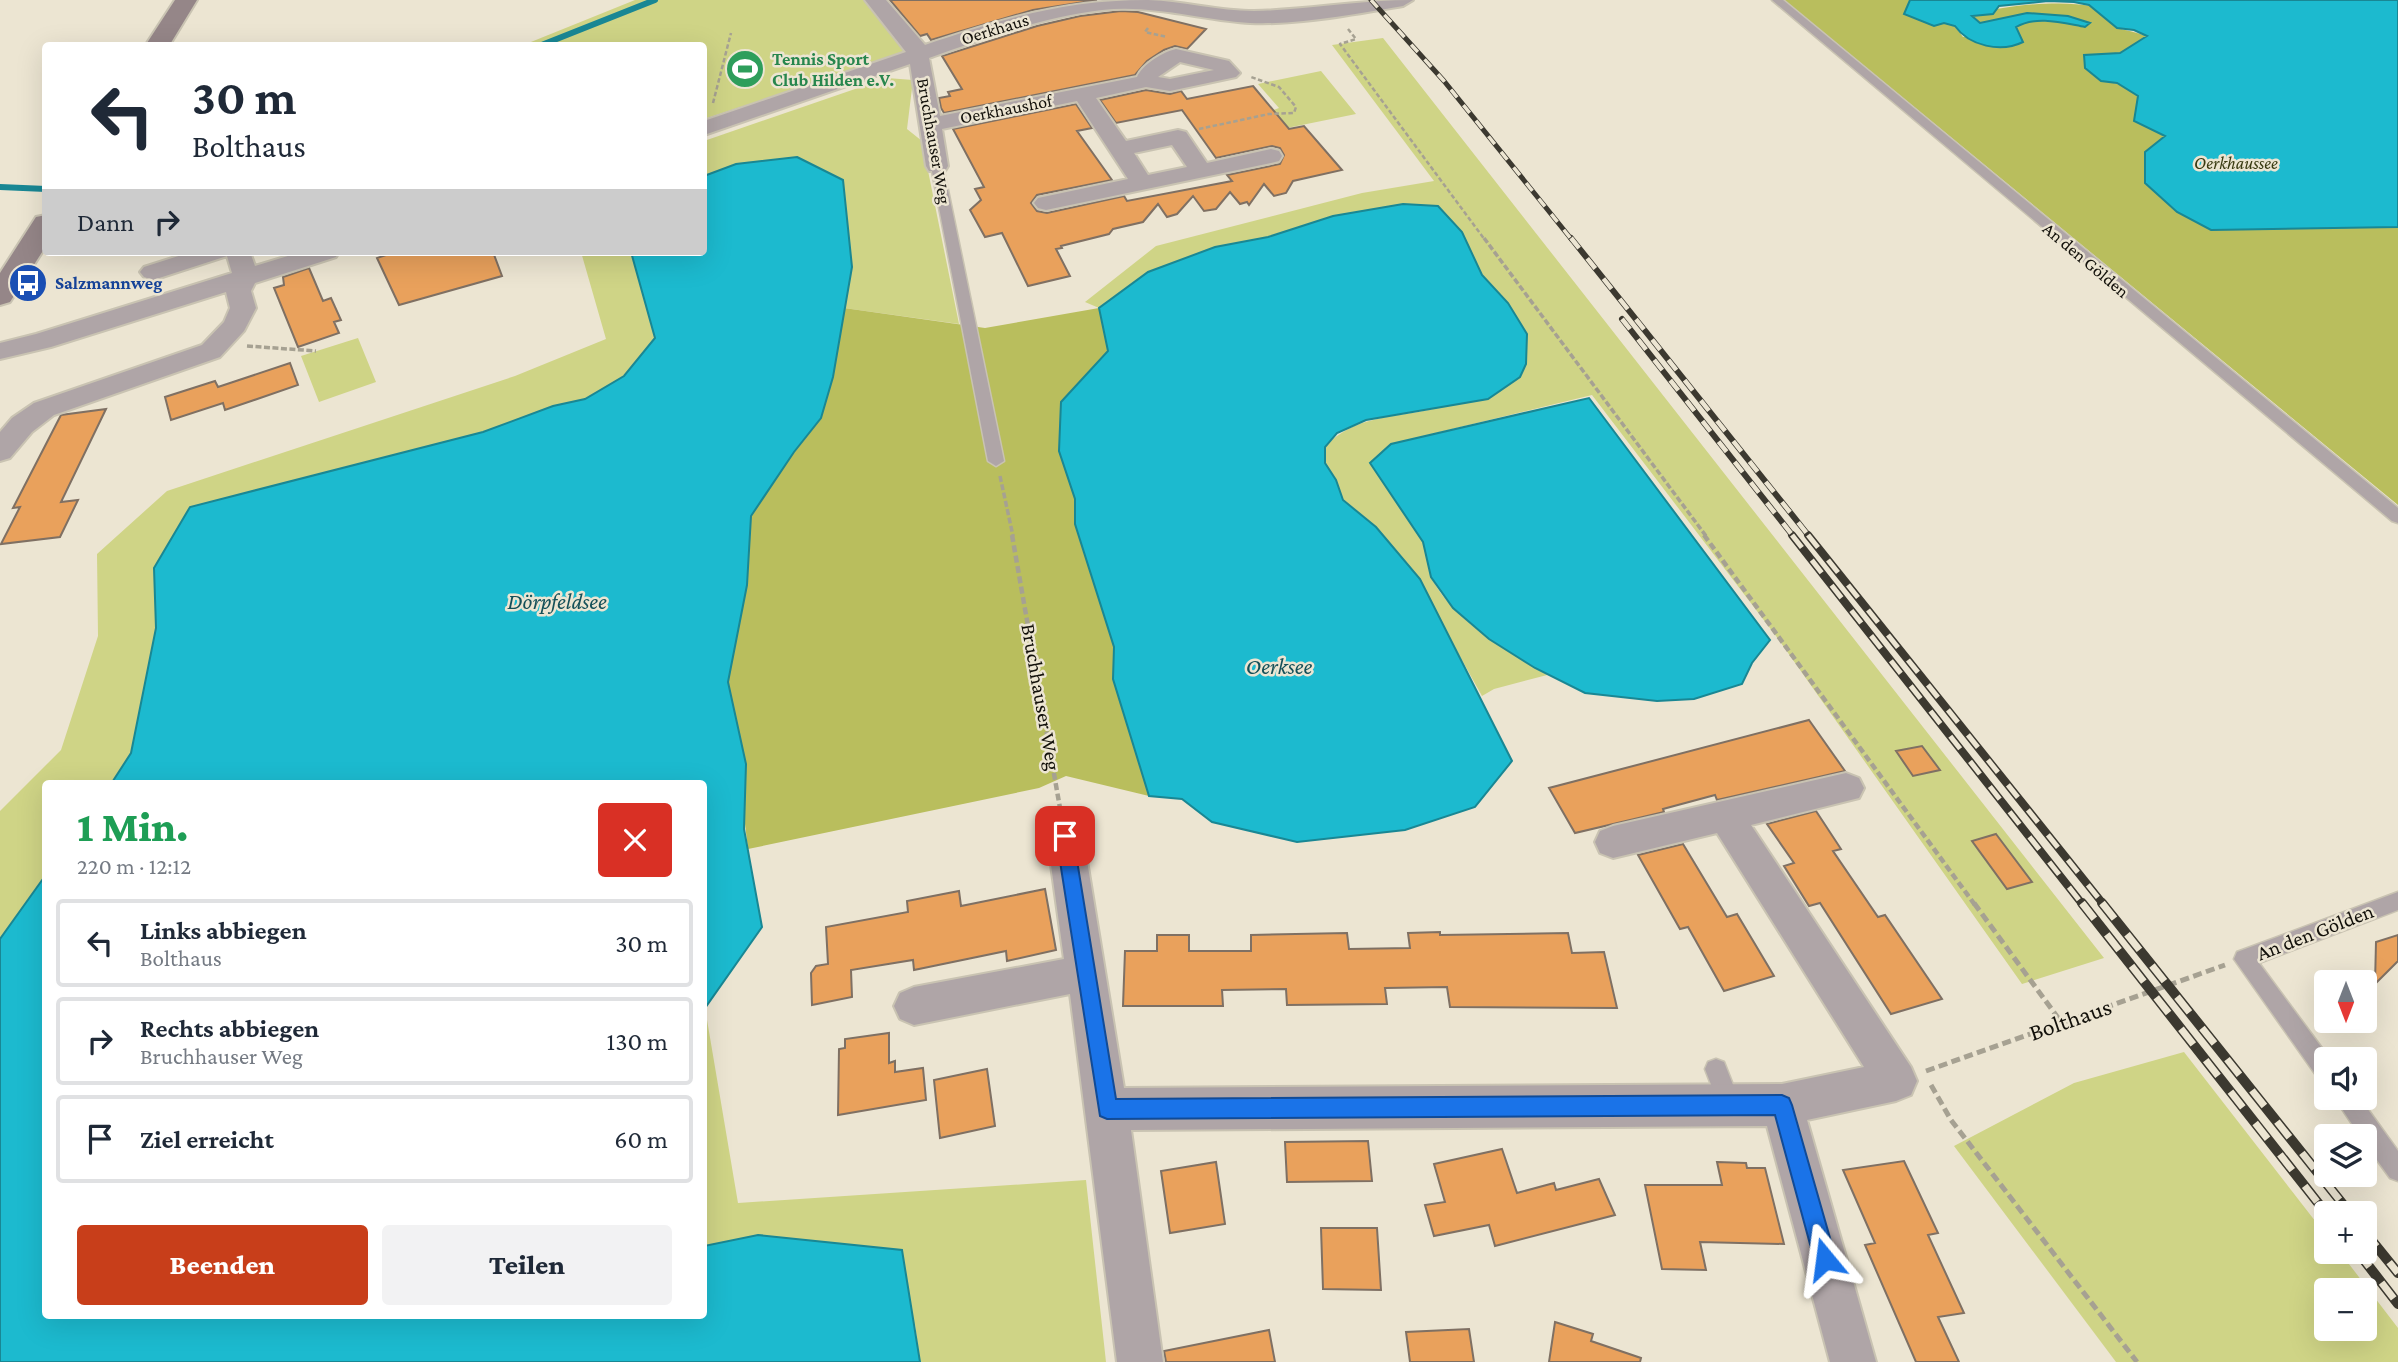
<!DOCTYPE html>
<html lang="de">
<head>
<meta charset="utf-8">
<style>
	:root { --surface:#fff; --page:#f2f2f3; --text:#1f2937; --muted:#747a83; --line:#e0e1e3; --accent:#c83e1a }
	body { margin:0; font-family:"Crimson Pro",serif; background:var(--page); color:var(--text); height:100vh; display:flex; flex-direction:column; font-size:26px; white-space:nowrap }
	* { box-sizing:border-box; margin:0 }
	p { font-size:23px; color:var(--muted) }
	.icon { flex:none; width:38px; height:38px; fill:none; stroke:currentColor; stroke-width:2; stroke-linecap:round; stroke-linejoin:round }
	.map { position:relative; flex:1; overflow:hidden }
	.details { position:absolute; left:42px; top:780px; width:665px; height:539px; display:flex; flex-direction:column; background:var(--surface); border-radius:7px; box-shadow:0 7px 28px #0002 }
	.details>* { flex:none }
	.hud { position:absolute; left:42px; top:42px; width:665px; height:214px; border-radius:7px; box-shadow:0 7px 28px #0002; background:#fff; color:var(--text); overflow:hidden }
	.needle { width:46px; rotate:180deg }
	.controls { position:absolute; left:2314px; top:970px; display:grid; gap:14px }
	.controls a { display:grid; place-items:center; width:63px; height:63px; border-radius:7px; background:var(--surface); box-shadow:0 7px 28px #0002; font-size:35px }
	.pin { position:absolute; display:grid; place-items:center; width:60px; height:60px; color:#fff; margin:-30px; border-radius:14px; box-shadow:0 4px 10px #0006 }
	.me { position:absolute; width:77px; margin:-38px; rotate:344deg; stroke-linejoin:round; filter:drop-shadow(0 0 5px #0008) }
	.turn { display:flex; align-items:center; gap:24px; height:147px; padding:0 35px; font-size:32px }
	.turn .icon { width:91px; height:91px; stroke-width:2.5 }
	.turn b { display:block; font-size:49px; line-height:60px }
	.then { display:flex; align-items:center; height:66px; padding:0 35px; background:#0003; gap:14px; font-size:26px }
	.round { display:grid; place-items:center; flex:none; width:74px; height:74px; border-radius:7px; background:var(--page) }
	.overview { display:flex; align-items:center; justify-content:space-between; height:119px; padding:0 35px }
	h1 { font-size:42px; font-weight:800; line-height:52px; color:#1e9e55 }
	.button { display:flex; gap:14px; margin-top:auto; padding:14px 35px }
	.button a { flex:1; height:80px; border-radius:7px; background:var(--accent); color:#fff; font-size:28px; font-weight:800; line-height:80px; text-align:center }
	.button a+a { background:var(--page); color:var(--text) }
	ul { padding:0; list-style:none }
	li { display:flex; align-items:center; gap:21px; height:88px; margin:0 14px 10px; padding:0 21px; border:4px solid var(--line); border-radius:7px }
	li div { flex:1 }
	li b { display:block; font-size:26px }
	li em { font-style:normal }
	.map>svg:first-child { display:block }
	.green { fill:#cfd486; fill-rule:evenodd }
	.forest { fill:#b9be5d }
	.water { fill:#1cbacf; stroke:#198794; stroke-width:2 }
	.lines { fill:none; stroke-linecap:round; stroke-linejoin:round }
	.stream { stroke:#198794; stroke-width:6 }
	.building { fill:#e9a15c; stroke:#7f7063; stroke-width:2 }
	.service-casing { stroke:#c9c3b2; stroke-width:3 }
	.minor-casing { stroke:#c9c3b2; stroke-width:4 }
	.secondary-casing { stroke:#c9c3b2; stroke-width:4 }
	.path-far3 { stroke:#a6a192; stroke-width:2.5; stroke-dasharray:4.5 2.5; stroke-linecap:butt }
	.path-far2 { stroke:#a6a192; stroke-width:3.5; stroke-dasharray:6 2.5; stroke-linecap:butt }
	.path-far1 { stroke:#a6a192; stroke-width:4.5; stroke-dasharray:7 3.5; stroke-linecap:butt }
	.path { stroke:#a6a192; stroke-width:5; stroke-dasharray:9 4.5; stroke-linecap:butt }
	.service { fill:#afa5a7; fill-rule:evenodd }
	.minor { fill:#afa5a7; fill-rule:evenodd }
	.secondary { fill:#958688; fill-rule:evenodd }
	.rail-far3-casing { stroke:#3c3930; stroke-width:5 }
	.rail-far2-casing { stroke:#3c3930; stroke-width:6 }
	.rail-far1-casing { stroke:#3c3930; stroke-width:8 }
	.rail-casing { stroke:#3c3930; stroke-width:10 }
	.rail-far3 { stroke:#ece5d2; stroke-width:3.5; stroke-dasharray:10; stroke-linecap:butt }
	.rail-far2 { stroke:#ece5d2; stroke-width:4.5; stroke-dasharray:13; stroke-linecap:butt }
	.rail-far1 { stroke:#ece5d2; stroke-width:5; stroke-dasharray:16; stroke-linecap:butt }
	.rail { stroke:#ece5d2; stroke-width:7; stroke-dasharray:20; stroke-linecap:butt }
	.route { fill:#1a73e8; stroke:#114b97; stroke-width:2 }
	.labels { text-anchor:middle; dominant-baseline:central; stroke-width:5; stroke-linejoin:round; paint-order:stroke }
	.far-street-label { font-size:18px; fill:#12100a; stroke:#ece5d2 }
	.far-leisure-label { font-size:18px; font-weight:bold; fill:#27864d; stroke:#ece5d2; text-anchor:start }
	.far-park-label { font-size:18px; font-style:italic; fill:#383a11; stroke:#ece5d2 }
	.far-transit-label { font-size:18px; font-weight:bold; fill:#164399; stroke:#ece5d2; text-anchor:start }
	.street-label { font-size:21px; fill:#12100a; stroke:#ece5d2 }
	.water-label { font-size:23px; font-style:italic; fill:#145059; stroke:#ece5d2 }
	.near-street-label { font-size:24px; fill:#12100a; stroke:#ece5d2 }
</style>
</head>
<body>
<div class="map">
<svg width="2398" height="1362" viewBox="0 0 2398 1362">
	<rect width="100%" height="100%" fill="#ece5d2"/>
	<!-- green -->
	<path class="green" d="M635 0H868L907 48 902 55 704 119V46H521Z
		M1383 38 2104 958 2022 984 1776 636 1592 395 1391 444 1370 463C1387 488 1407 513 1422 539 1428 550 1426 565 1431 576 1446 614 1515 660 1551 674L1494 689 1482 696 1429 601 1419 579 1376 527 1343 500 1336 480 1325 463V447C1354 415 1394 418 1433 409L1508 303 1482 275 1462 232 1403 204 1333 216 1268 237 1215 247 1149 272 1099 308 1085 302 1156 246 1362 193 1434 181 1332 45Z
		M1321 71 1356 114 1282 129 1268 112 1279 108 1258 84Z
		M887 78 913 80 907 129 922 141 959 324 844 308 852 267 848 235 736 164 704 176V141Z
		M581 252H631L655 338 624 376 585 399 520 418 154 568 156 628 131 754 111 784H46L45 876 0 939V811L61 750 98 636 97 554 167 491 515 376 606 339Z
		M358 338 376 382 319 402 301 356Z
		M705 1008 738 1203 1086 1180 1106 1362H920L915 1324 704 1246Z
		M2184 1052 2326 1235V1251H2339L2398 1328V1362H2116L1954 1146 2074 1083ZM2326 1290H2364V1328H2326Z"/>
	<!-- forest -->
	<path class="forest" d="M1784 0H1910L1905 14 1955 26 1963 37 2017 30 2016 27C2037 16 2063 23 2085 27L2028 13 1980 23 1971 16C2001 5 2060 0 2091 6 2101 11 2107 21 2116 27 2122 30 2138 32 2148 37L2120 53 2085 55 2101 81C2115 82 2126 86 2136 95 2164 118 2194 195 2211 230L2398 227V505Z
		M844 308 985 328 1099 308 1108 351 1061 402 1059 451 1075 499V524L1114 647 1113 679 1149 796 1066 776 1039 788 748 849 728 682 747 585 751 516 794 452 821 418 833 377Z"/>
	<!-- water -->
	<path class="water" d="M1910 0H2398V227L2211 230 2177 212 2145 183V152L2165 136 2134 121 2138 96 2117 83 2101 81 2085 68 2084 55 2120 53 2147 36 2134 30 2117 28 2089 5 2074 2 2048 1 1999 6 1993 14 1972 16 1980 23 2027 13 2068 16 2090 23 2085 27C2063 23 2037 15 2016 27L2023 42C2001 53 1969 46 1955 26L1944 23 1934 26 1904 14Z
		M797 157 843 180 852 267 833 377 821 418 794 452 751 516 747 585 728 682 746 764 744 829 762 927 705 1008 704 784H111L131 753 156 628 154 568 190 507 483 432 553 406 585 399 624 376 655 338 631 252H704V176L736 164Z
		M1403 204 1438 206 1462 232 1482 275 1508 303 1527 334 1526 364 1520 377 1488 399 1366 420 1337 433 1325 447V463L1336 480 1343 500 1376 527 1420 579 1512 761 1475 807 1405 830 1297 842 1212 822 1182 799 1149 796 1113 679 1114 647 1075 524V499L1059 451 1061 402 1108 351 1099 308 1148 272 1215 247 1268 237 1333 216Z
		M1589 398 1770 640 1752 663 1742 684 1694 699 1657 701 1585 693 1535 668 1489 639 1453 608 1431 577 1423 542 1370 463 1391 444Z
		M45 876 46 1316H704V1246L758 1235 902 1250 920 1362H0V939Z"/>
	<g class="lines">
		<!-- stream -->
		<path class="stream" d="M539 46 655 0
			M0 187 46 189"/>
	</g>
	<!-- building -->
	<path class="building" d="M890 0H1097L1033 10 931 40 927 34 920 36Z
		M1121 11 1138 12 1206 29 1187 49 1175 46 1164 50 1147 61 1135 75 944 113 941 108 939 98 950 96 948 92 962 89 942 56 1037 26 1080 16Z
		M1253 86 1289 129 1304 126 1342 170 1293 181 1286 193 1274 196 1264 184 1249 205 1247 202 1240 204 1230 192 1216 209 1204 211 1193 196 1177 214 1167 217 1158 204 1143 222 1113 229 1109 234 1061 246 1062 248 1056 249 1070 276 1028 286 1002 233 985 237 970 210 981 200 975 189 984 187 953 129 1076 104 1092 128 1077 131 1112 180 1037 195 1031 203 1037 211 1047 213 1124 196 1127 201 1232 181 1227 175 1280 164 1284 155 1280 148 1272 146 1216 158 1182 110 1116 123 1100 100 1146 90 1170 94 1181 91 1187 99Z
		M395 252H493L502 276 399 305 377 258Z
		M309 268 323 301 331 298 341 320 334 322 339 333 298 347 274 288 284 285 283 277Z
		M290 363 298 385 225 410 223 403 171 420 165 397 215 381 218 387Z
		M106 409 61 502 78 500 60 537 1 544 20 507 13 508 61 415Z
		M1809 720 1845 771 1717 800 1715 795 1663 809 1664 812 1575 833 1549 788Z
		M1922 746 1940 770 1913 776 1896 751Z
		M1816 811 1841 849 1833 851 1878 917 1885 915 1942 999 1891 1014 1820 903 1809 906 1784 866 1794 863 1767 824Z
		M1996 834 2032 882 2007 889 1972 841Z
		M1683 844 1727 917 1737 914 1774 976 1724 991 1688 927 1680 929 1638 855Z
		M1045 889 1056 950 1007 961 1006 951 914 970 913 960 851 970 852 997 812 1005 811 973 816 966 828 964 826 927 908 912 907 901 959 891 961 906Z
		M1440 932V935L1568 933 1572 953 1604 952 1617 1008 1450 1007 1447 987 1385 988 1387 1004 1287 1005 1286 989 1222 990 1223 1006H1123L1125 951H1157V935H1189V951H1251V935L1347 933 1349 949 1410 948 1408 933Z
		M2398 935V961L2375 984 2376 942Z
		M889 1033V1063L895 1061V1072L923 1068 926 1100 838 1115 839 1049 845 1048V1039Z
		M987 1069 995 1126 940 1138 934 1080Z
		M1368 1141 1372 1181 1287 1182 1285 1142Z
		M1502 1149 1517 1193 1554 1183 1556 1190 1599 1179 1615 1215 1495 1246 1489 1225 1434 1236 1425 1205 1445 1202 1434 1164Z
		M1904 1161 1938 1233 1928 1235 1964 1313 1938 1317 1959 1362H1916L1865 1245 1875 1243 1843 1170Z
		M1216 1162 1225 1224 1170 1233 1161 1171Z
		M1717 1162 1746 1163 1747 1168H1765L1784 1244 1700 1242 1706 1270 1662 1269 1645 1185H1722Z
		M1321 1228H1377L1381 1290 1323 1289Z
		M1555 1322 1593 1334 1591 1341 1641 1358 1640 1362H1549Z
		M1469 1329 1474 1362H1410L1406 1332Z
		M1269 1330 1275 1362H1166L1164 1351Z"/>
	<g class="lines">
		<defs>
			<path id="service" d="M1772 0H1783L2398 508V523L2392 521Z
				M937 162 943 166 1004 461 996 466 988 461 931 166Z
				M2398 892V910L2259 963 2330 1059H2326V1081L2318 1078 2234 959 2237 952Z
				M1716 1059 1724 1062 1741 1105 1738 1113 1730 1116 1722 1113 1705 1069 1708 1062Z
				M2334 1097H2359L2398 1151V1181L2390 1178 2364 1142V1136H2360Z"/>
			<path id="minor" d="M865 0H886L925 45C1003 19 1063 0 1148 0 1183 1 1218 11 1254 11 1307 10 1359 0 1413 0L1403 6C1354 14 1300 25 1250 23 1202 20 1151 4 1102 10 1042 17 986 38 929 58L940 116 1137 77C1143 64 1163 52 1176 49L1229 61 1240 73 1236 77 1170 91 1146 87 1096 98 1126 141 1178 130 1186 132 1207 163 1271 149 1279 151 1282 156 1279 161 1271 163 1046 210 1038 208 1034 203 1038 198 1128 179 1077 101 942 129 948 166 945 171H929L926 166 910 64 704 135V121L906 52ZM1180 62 1214 70 1170 79 1158 77ZM1172 145 1187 167 1148 175 1134 153Z
				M191 252H250L255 266 301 252H339L336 257 255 283 251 291 256 308 244 331 220 357 54 415 32 432 10 458 0 461V432L12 418 34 403 202 345 224 322 230 308 226 292 51 347 0 359V343L36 334 232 273 227 256 153 280 144 277 140 272 144 267Z
				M1846 773 1859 778 1864 788 1859 798 1751 825 1911 1067 1917 1081 1911 1095 1896 1101 1807 1120 1876 1362H1830L1767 1126 1131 1130 1163 1362H1117L1070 994 914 1025 900 1019 894 1006 900 993 914 987 1064 959 1047 836 1052 825 1065 820 1078 825 1083 836 1124 1088 1782 1084 1864 1067 1717 833 1613 858 1600 853 1595 842 1600 831 1613 826Z"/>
			<path id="secondary" d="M175 0H197L169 46H145Z
				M46 215V246L10 302 0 305V273L36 217Z"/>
		</defs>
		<!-- service casing -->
		<use href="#service" class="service-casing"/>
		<!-- minor casing -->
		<use href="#minor" class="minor-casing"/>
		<!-- secondary casing -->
		<use href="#secondary" class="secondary-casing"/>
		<!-- path-far3 -->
		<path class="path-far3" d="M1148 28 1145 32 1167 37
			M1348 29 1356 39 1340 44 1485 240
			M713 103 731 33
			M1199 129 1269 114 1294 113 1296 107 1279 87 1251 77"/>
		<!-- path-far2 -->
		<path class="path-far2" d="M1484 238 1706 536
			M247 346 316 351
			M1000 476 1013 536"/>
		<!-- path-far1 -->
		<path class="path-far1" d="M1012 535 1060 808
			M1704 535 1975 905"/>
		<!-- path -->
		<path class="path" d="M1974 903 2061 1022
			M1926 1071 2225 965
			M1931 1085 1951 1120 2137 1362"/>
		<!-- service -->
		<use href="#service" class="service"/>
		<!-- minor -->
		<use href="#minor" class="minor"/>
		<!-- secondary -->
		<use href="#secondary" class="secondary"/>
		<defs>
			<path id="rail-far3" d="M1371 0 1444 81 1572 240"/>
			<path id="rail-far2" d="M1571 238 1809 536
				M1622 319 1793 536"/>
			<path id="rail-far1" d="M1792 535 2083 905
				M1808 535 2104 905"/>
			<path id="rail" d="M2082 903 2326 1213
				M2102 903 2350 1213
				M2364 1231 2398 1273
				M2357 1251 2398 1304"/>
		</defs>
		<!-- rail-far3 casing -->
		<use href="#rail-far3" class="rail-far3-casing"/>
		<!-- rail-far2 casing -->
		<use href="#rail-far2" class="rail-far2-casing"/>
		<!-- rail-far1 casing -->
		<use href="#rail-far1" class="rail-far1-casing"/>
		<!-- rail casing -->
		<use href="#rail" class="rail-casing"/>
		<!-- rail-far3 -->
		<use href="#rail-far3" class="rail-far3"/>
		<!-- rail-far2 -->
		<use href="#rail-far2" class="rail-far2"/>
		<!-- rail-far1 -->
		<use href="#rail-far1" class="rail-far1"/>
		<!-- rail -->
		<use href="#rail" class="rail"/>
	</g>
	<!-- route -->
	<path class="route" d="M1065 829 1071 831 1073 836 1116 1099 1782 1095 1789 1098 1792 1105 1836 1259 1832 1267 1825 1270 1817 1267 1814 1259 1775 1115 1107 1119 1100 1116 1056 836 1059 831Z"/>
	<!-- icons -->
	<defs>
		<symbol id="stadium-disc" viewBox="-11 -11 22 22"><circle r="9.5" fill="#2e9e5b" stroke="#ece5d2"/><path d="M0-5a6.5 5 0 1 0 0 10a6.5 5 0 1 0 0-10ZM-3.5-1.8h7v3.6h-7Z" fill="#fff"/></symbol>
		<symbol id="bus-disc" viewBox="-11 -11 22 22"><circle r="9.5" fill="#1a4fb4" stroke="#ece5d2"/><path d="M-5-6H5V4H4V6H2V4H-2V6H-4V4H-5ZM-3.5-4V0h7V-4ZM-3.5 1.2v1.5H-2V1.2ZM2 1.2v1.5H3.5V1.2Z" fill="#fff"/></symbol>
	</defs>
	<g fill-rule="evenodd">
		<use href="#stadium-disc" x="723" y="47" width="44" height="44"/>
		<use href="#bus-disc" x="6" y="261" width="44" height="44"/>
	</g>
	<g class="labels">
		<!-- far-street labels -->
		<g class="far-street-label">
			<text transform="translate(995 29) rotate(-17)">Oerkhaus</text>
			<text transform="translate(1006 109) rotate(-11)">Oerkhaushof</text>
			<text transform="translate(934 141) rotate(80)">Bruchhauser Weg</text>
			<text transform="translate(2086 260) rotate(40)">An den Gölden</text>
		</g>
		<!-- far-leisure labels -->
		<g class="far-leisure-label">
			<text x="772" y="59">Tennis Sport<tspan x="772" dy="21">Club Hilden e.V.</tspan></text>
		</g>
		<!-- far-park labels -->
		<g class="far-park-label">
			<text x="2236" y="163">Oerkhaussee</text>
		</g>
		<!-- far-transit labels -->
		<g class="far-transit-label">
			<text x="55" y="283">Salzmannweg</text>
		</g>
		<!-- street labels -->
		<g class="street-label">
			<text transform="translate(1041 697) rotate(80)">Bruchhauser Weg</text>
			<text transform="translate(2315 932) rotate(-21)">An den Gölden</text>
		</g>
		<!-- water labels -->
		<g class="water-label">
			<text x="557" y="601">Dörpfeldsee</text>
			<text x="1279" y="666">Oerksee</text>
		</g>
		<!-- near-street labels -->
		<g class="near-street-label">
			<text transform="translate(2070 1019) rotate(-19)">Bolthaus</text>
		</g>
	</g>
</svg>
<div class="controls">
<a><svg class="needle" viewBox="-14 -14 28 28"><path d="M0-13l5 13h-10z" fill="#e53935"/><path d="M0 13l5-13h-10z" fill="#747a83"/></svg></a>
<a><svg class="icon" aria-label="sound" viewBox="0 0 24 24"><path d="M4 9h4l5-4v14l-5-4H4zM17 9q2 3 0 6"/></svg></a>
<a><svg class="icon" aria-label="layers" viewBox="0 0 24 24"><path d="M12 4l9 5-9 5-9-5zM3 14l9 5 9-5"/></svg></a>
<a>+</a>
<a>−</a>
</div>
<div class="pin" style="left:1065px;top:836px;background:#d93025"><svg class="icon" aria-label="arrive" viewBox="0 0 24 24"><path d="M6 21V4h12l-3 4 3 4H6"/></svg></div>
<svg class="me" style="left:1825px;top:1259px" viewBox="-20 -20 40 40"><path d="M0-17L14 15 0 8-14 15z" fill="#1a73e8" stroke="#fff" stroke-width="4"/></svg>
<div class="hud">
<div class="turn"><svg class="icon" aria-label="left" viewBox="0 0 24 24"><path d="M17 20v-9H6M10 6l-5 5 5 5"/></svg><div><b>30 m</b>Bolthaus</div></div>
<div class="then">Dann<svg class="icon" aria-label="right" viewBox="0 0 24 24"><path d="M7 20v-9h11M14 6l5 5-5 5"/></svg></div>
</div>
<section class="details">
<div class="overview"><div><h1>1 Min.</h1><p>220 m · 12:12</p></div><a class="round" style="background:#d93025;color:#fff"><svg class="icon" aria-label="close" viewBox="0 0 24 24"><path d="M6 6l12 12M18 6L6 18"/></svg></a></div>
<ul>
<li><svg class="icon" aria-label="left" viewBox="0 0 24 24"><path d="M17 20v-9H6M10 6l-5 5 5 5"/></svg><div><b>Links abbiegen</b><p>Bolthaus</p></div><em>30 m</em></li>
<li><svg class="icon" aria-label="right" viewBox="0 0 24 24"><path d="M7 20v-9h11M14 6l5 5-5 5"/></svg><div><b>Rechts abbiegen</b><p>Bruchhauser Weg</p></div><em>130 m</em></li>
<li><svg class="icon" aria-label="arrive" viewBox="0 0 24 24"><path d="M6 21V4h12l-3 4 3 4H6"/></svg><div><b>Ziel erreicht</b></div><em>60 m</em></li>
</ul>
<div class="button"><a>Beenden</a><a>Teilen</a></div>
</section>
</div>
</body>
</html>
